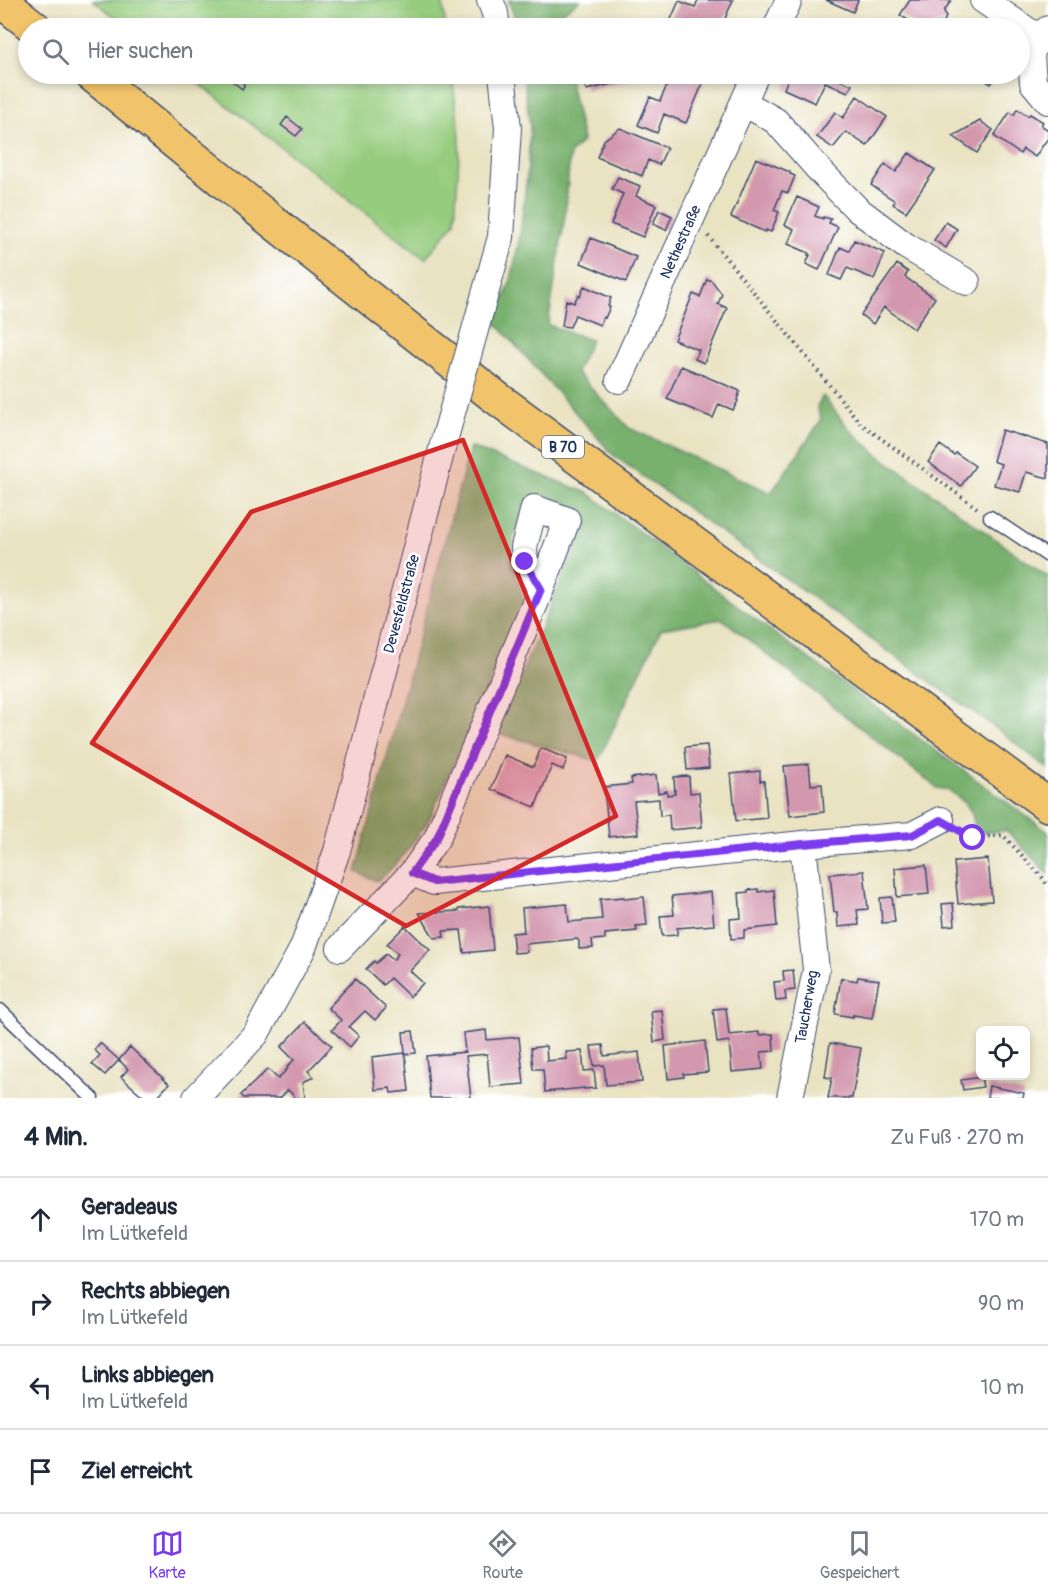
<!DOCTYPE html>
<html lang="de">
<head>
<meta charset="utf-8">
<style>
  :root { --surface:#fff; --page:#f6f6f7; --text:#1f2937; --muted:#747a83; --line:#e0e1e3; --accent:#7c3aed }
  body { margin:0; font-family:Pangolin,sans-serif; background:var(--page); color:var(--text) }
  .controls { position:absolute; right:18px; bottom:18px; display:grid; overflow:hidden; border-radius:9px; box-shadow:0 3px 9px #0003 }
  .controls button { width:54px; height:54px; display:grid; place-items:center; padding:0; border:0; border-bottom:2px solid var(--line); background:var(--surface); color:var(--text); font:30px sans-serif }
  .stop { position:absolute; width:18px; height:18px; margin:-14px; border:4px solid #7c3aed; border-radius:50%; background:#fff }
  .stop.end { background:#7c3aed; border-color:#fff; box-shadow:0 2px 6px #0008 }
  .list { margin:0; padding:0; list-style:none }
  h2 { display:flex; justify-content:space-between; align-items:center; height:78px; margin:0; padding:0 24px; font-size:26px }
  h2 small { font-size:20px; font-weight:400; color:var(--muted) }
  .list li { display:grid; grid-template-columns:39px 1fr auto; gap:18px; align-items:center; box-sizing:border-box; height:84px; padding:0 24px; border-top:2px solid var(--line) }
  .list b { display:block; font-size:22px; white-space:nowrap }
  .list p { margin:0; font-size:20px; white-space:nowrap; color:var(--muted) }
  .list em { font-size:20px; font-style:normal; color:var(--muted) }
  .icon { flex:none; width:33px; height:33px; fill:none; stroke:currentColor; stroke-width:2; stroke-linecap:round; stroke-linejoin:round }
  .map { position:relative; flex:none; width:1048px; height:1098px; overflow:hidden }
  .search { position:absolute; background:var(--surface); box-shadow:0 3px 9px #0003; left:18px; right:18px; top:18px; height:66px; display:flex; align-items:center; gap:15px; box-sizing:border-box; padding:0 21px; border-radius:33px; color:var(--muted); font-size:22px }
  .sheet { height:414px; background:var(--surface) }
  nav { display:flex; justify-content:space-around; align-items:center; box-sizing:border-box; height:84px; border-top:2px solid var(--line); background:var(--surface); font-size:16px; color:var(--muted) }
  nav a { display:grid; justify-items:center; gap:3px }
  nav .on { color:var(--accent) }
  .map>svg:first-child { display:block }
  .green { fill:#96cc7e; stroke:#587e6e; stroke-width:1.5 }
  .forest { fill:#78b06d; stroke:#4a7066; stroke-width:1.5 }
  .building { fill:#d397ae }
  .lines { fill:none; stroke-linecap:round; stroke-linejoin:round }
  .lane-casing { stroke:#3a4a6d; stroke-width:15 }
  .street-casing { stroke:#3a4a6d; stroke-width:28 }
  .highway-casing { stroke:#3a4a6d; stroke-width:36 }
  .path { stroke:#3a4a6d; stroke-width:4; stroke-dasharray:1.5 4.5; stroke-linecap:butt }
  .lane { stroke:#fff; stroke-width:12 }
  .street { stroke:#fff; stroke-width:26 }
  .highway { stroke:#f1c36a; stroke-width:33 }
  .street-bridge-casing { stroke:#3a4a6d; stroke-width:28; stroke-linecap:butt }
  .street-bridge { stroke:#fff; stroke-width:26 }
  .route { stroke:#7c3aed; stroke-width:8 }
  .marked { fill:#d62828; fill-opacity:0.2; stroke:#d62828; stroke-width:4.5; stroke-linejoin:round }
  .labels { text-anchor:middle; dominant-baseline:central; stroke-width:5; stroke-linejoin:round; paint-order:stroke }
  .shield { fill:#fff; stroke:#5f6d8e; stroke-width:1.5 }
  .shield-label { font-size:14px; font-weight:bold; fill:#1b2f5e }
  .street-label { font-size:15px; fill:#1b2f5e; stroke:#fff }
</style>
</head>
<body>
<div class="map">
<svg width="1048" height="1098" viewBox="0 0 1048 1098">
  <rect width="100%" height="100%" fill="#fff"/>
  <filter id="ink" filterUnits="userSpaceOnUse"><feTurbulence type="fractalNoise" baseFrequency=".0167" numOctaves="2"/><feDisplacementMap in="SourceGraphic" scale="12" xChannelSelector="R" yChannelSelector="G"/><feConvolveMatrix kernelMatrix="1 2 1 2 8 2 1 2 1" color-interpolation-filters="sRGB"/></filter>
  <filter id="wash" filterUnits="userSpaceOnUse"><feTurbulence type="fractalNoise" baseFrequency=".008" numOctaves="4" result="noise"/><feDisplacementMap in="SourceGraphic" scale="24" xChannelSelector="R" yChannelSelector="G"/><feGaussianBlur stdDeviation="1.35" result="paint"/><feColorMatrix in="noise" values="0 0 0 0 0 0 0 0 0 0 0 0 0 0 0 0 0 1.4 0 .05"/><feComposite in="paint" operator="in"/></filter>
  <g filter="url(#wash)">
    <rect width="100%" height="100%" fill="#e9e3c2"/>
    <path class="green" d="M 93,0 L 442,0 L 446,28 L 129,28 Z
      M 187,74 L 452,74 L 460,137 L 455,222 L 425,259 Z"/>
    <path class="forest" d="M 508,0 L 580,0 L 556,17 L 558,28 L 518,28 L 516,21 Z
      M 523,74 L 568,74 L 583,140 L 570,154 L 565,216 L 548,325 L 591,340 L 576,372 L 629,428 L 771,493 L 821,420 L 817,406 L 823,396 L 849,429 L 877,454 L 1048,577 L 1048,769 L 1001,732 L 613,455 L 495,322 L 511,280 L 520,236 L 528,166 L 530,126 Z
      M 470,447 L 588,493 L 770,630 L 1048,832 L 1048,874 L 1007,831 L 975,833 C 974,828 975,823 973,818 C 970,804 952,789 937,788 L 722,619 L 661,629 L 598,761 L 496,733 L 585,524 L 580,512 L 565,503 L 528,496 L 513,539 L 513,564 L 525,604 L 429,820 L 403,856 L 385,875 L 377,881 L 356,872 Z"/>
    <g id="blocks">
      <path class="building" d="M 698,0 L 733,0 L 721,28 L 694,28 L 696,24 L 689,21 L 686,28 L 675,28 L 668,26 L 679,1 L 695,7 Z
        M 826,0 L 858,0 L 853,12 Z
        M 910,0 L 950,0 L 951,1 L 944,11 L 946,16 L 944,22 L 935,24 L 932,28 L 920,28 L 900,15 Z
        M 223,74 L 242,74 L 244,86 L 242,89 Z
        M 582,74 L 646,74 L 646,76 L 586,90 Z
        M 672,74 L 680,75 L 682,74 L 703,83 L 686,123 L 664,114 L 657,133 L 638,125 L 650,97 L 660,101 Z
        M 790,74 L 828,74 L 827,75 L 852,85 L 848,92 L 825,82 L 815,103 L 784,89 Z
        M 971,74 L 998,74 L 991,84 L 980,77 L 976,77 Z
        M 857,96 L 887,117 L 867,146 L 846,132 L 833,148 L 817,137 L 835,112 L 843,118 Z
        M 1017,109 L 1028,116 L 1030,114 L 1043,122 L 1041,125 L 1048,130 L 1048,138 L 1035,157 L 1023,149 L 1020,154 L 994,136 L 1010,112 L 1014,115 Z
        M 287,117 L 302,129 L 296,136 L 281,125 Z
        M 980,121 L 993,130 L 977,153 L 953,136 Z
        M 620,128 L 667,148 L 659,165 L 648,160 L 642,176 L 597,157 L 604,140 Z
        M 909,153 L 935,170 L 906,212 L 893,204 L 895,201 L 871,185 L 885,164 L 896,172 Z
        M 756,158 L 790,172 L 790,174 L 795,176 L 788,193 L 782,191 L 774,210 L 779,212 L 771,232 L 766,230 L 765,232 L 731,217 Z
        M 618,177 L 640,186 L 636,196 L 656,205 L 643,237 L 611,224 L 623,194 L 612,189 Z
        M 797,197 L 819,207 L 815,216 L 823,219 L 823,217 L 831,219 L 829,223 L 838,227 L 819,270 L 806,264 L 810,255 L 808,255 L 809,253 L 788,244 L 794,229 L 785,225 Z
        M 659,210 L 672,216 L 666,230 L 653,224 Z
        M 946,222 L 957,229 L 946,248 L 934,240 Z
        M 591,238 L 636,257 L 626,282 L 581,263 Z
        M 854,240 L 885,253 L 874,279 L 847,268 L 841,280 L 829,275 L 840,247 L 849,251 Z
        M 897,264 L 908,272 L 905,277 L 935,298 L 914,329 L 884,307 L 873,324 L 861,315 Z
        M 707,279 L 712,281 L 722,294 L 718,304 L 727,308 L 704,363 L 695,359 L 699,350 L 674,340 L 693,294 L 700,297 Z
        M 584,286 L 611,298 L 608,306 L 610,307 L 605,318 L 603,317 L 600,325 L 575,315 L 570,327 L 562,326 L 566,300 L 574,303 L 578,295 L 580,296 Z
        M 681,366 L 740,391 L 737,400 L 738,401 L 733,410 L 719,404 L 713,418 L 667,399 Z
        M 1002,430 L 1048,444 L 1048,478 L 1026,472 L 1020,492 L 994,485 L 1001,464 L 993,461 Z
        M 940,445 L 954,455 L 956,453 L 975,466 L 961,486 L 928,462 Z
        M 707,745 L 709,768 L 687,770 L 685,747 Z
        M 541,748 L 567,759 L 563,770 L 552,765 L 535,807 L 491,789 L 505,755 L 533,767 Z
        M 809,764 L 811,785 L 822,784 L 824,812 L 790,816 L 784,766 Z
        M 760,771 L 760,781 L 764,781 L 767,818 L 736,821 L 731,774 Z
        M 656,775 L 658,793 L 667,791 L 667,795 L 675,794 L 674,777 L 689,776 L 690,793 L 699,792 L 702,827 L 670,830 L 669,815 L 660,816 L 659,799 L 634,801 L 638,834 L 609,837 L 604,787 L 632,784 L 631,778 Z
        M 988,859 L 992,901 L 958,904 L 954,862 Z
        M 926,865 L 929,894 L 897,897 L 895,868 Z
        M 864,871 L 868,909 L 857,910 L 859,925 L 838,927 L 837,912 L 834,912 L 830,874 Z
        M 758,889 L 758,892 L 774,890 L 777,926 L 744,930 L 744,938 L 731,939 L 730,919 L 741,918 L 739,893 L 748,892 L 748,890 Z
        M 711,892 L 714,925 L 677,928 L 677,935 L 662,936 L 660,916 L 674,915 L 672,896 Z
        M 624,897 L 625,899 L 644,897 L 647,925 L 636,926 L 637,931 L 605,934 L 605,939 L 592,940 L 593,948 L 579,949 L 579,941 L 577,939 L 526,944 L 527,952 L 514,953 L 512,933 L 524,932 L 522,908 L 567,904 L 569,922 L 602,919 L 600,899 Z
        M 892,897 L 895,922 L 882,923 L 880,898 Z
        M 953,903 L 955,925 L 944,926 L 942,904 Z
        M 489,906 L 493,950 L 464,953 L 461,930 L 443,931 L 444,937 L 434,938 L 419,913 L 459,911 L 459,909 Z
        M 405,926 L 430,950 L 410,971 L 423,983 L 410,997 L 390,978 L 383,985 L 366,969 L 374,961 L 376,963 L 386,954 L 393,960 L 398,954 L 387,944 Z
        M 793,970 L 795,990 L 785,991 L 786,1000 L 776,1001 L 774,982 L 784,981 L 783,971 Z
        M 858,977 L 879,980 L 872,1018 L 853,1015 L 853,1017 L 835,1014 L 841,978 L 857,981 Z
        M 355,979 L 386,1008 L 375,1020 L 365,1011 L 349,1027 L 359,1036 L 350,1047 L 332,1030 L 341,1020 L 328,1008 Z
        M 726,1008 L 729,1035 L 759,1032 L 759,1035 L 773,1034 L 774,1051 L 761,1052 L 763,1069 L 732,1072 L 729,1041 L 717,1043 L 713,1009 Z
        M 662,1010 L 665,1040 L 654,1042 L 651,1011 Z
        M 305,1022 L 332,1046 L 308,1071 L 314,1077 L 303,1082 L 305,1098 L 296,1098 L 288,1090 L 280,1098 L 244,1098 L 241,1095 L 268,1069 L 278,1079 L 288,1068 L 287,1067 L 294,1060 L 281,1047 Z
        M 486,1030 L 487,1040 L 519,1037 L 524,1084 L 490,1087 L 487,1054 L 466,1056 L 471,1098 L 430,1098 L 426,1056 L 465,1052 L 463,1033 Z
        M 413,1031 L 416,1053 L 405,1054 L 409,1091 L 391,1093 L 390,1088 L 375,1090 L 372,1057 L 405,1053 L 403,1032 Z
        M 705,1041 L 708,1072 L 683,1074 L 684,1077 L 668,1079 L 665,1046 Z
        M 100,1043 L 119,1060 L 105,1075 L 92,1064 L 100,1055 L 94,1050 Z
        M 830,1043 L 861,1048 L 852,1098 L 828,1098 L 832,1078 L 825,1077 Z
        M 603,1045 L 604,1056 L 639,1052 L 642,1082 L 606,1085 L 604,1065 L 594,1066 L 591,1046 Z
        M 546,1046 L 547,1061 L 567,1059 L 566,1052 L 582,1051 L 584,1071 L 594,1070 L 596,1088 L 584,1089 L 584,1088 L 545,1092 L 543,1069 L 533,1069 L 531,1048 Z
        M 130,1047 L 169,1084 L 156,1098 L 145,1098 L 121,1077 L 128,1069 L 119,1060 Z
        M 981,1077 L 983,1087 L 963,1090 L 961,1080 Z
        M 989,1086 L 1024,1093 L 1023,1098 L 987,1098 Z"/>
    </g>
  </g>
  <g filter="url(#ink)">
    <use href="#blocks" fill-opacity="0" stroke="#3a4a6d" stroke-width="1.5"/>
    <g class="lines">
      <defs>
        <path id="lane" d="M 990,517 L 1048,556
          M 0,1010 L 92,1098"/>
        <path id="street" d="M 490,0 L 495,13 L 497,28
          M 983,0 L 1037,37
          M 776,28 L 789,0
          M 1048,29 L 1037,37 L 1031,55 L 1033,83 L 1048,101
          M 744,103 L 776,121 L 821,172 L 857,209 L 906,246 L 967,282
          M 480,312 L 501,237 L 508,128 L 502,74
          M 619,380 L 756,74
          M 412,873 L 434,882 L 803,844 L 912,835 L 941,820
          M 340,948 L 412,873 L 437,838 L 541,589 L 567,520 L 534,508 L 524,547 L 525,562 L 541,589
          M 196,1098 L 256,1034 L 303,948 L 337,851 L 443,445
          M 790,1098 L 816,970 L 803,844"/>
        <path id="highway" d="M 0,0 L 35,28
          M 91,74 L 273,222 L 494,396 L 1048,805"/>
      </defs>
      <use href="#lane" class="lane-casing"/>
      <use href="#street" class="street-casing"/>
      <use href="#highway" class="highway-casing"/>
      <path class="path" d="M 708,236 L 861,424 L 977,508
        M 960,831 L 973,838 L 1003,835 L 1042,877 L 1048,886"/>
      <use href="#lane" class="lane"/>
      <use href="#street" class="street"/>
      <use href="#highway" class="highway"/>
      <defs>
        <path id="street-bridge" d="M 443,445 L 480,312"/>
      </defs>
      <use href="#street-bridge" class="street-bridge-casing"/>
      <use href="#street-bridge" class="street-bridge"/>
    </g>
  </g>
  <g class="lines" filter="url(#ink)">
    <path class="route" d="M 525,562 L 541,589 L 437,838 L 412,873 L 434,882 L 803,844 L 912,835 L 941,820 L 973,838"/>
  </g>
  <path class="marked" d="M 463,440 L 616,816 L 406,926 L 92,743 L 251,512 Z"/>
  <g class="labels">
    <rect class="shield" x="542" y="436" width="42" height="22" rx="4.5"/>
    <g class="shield-label">
      <text x="563" y="447">B 70</text>
    </g>
    <g class="street-label">
      <text transform="translate(681 242) rotate(-66)">Nethestraße</text>
      <text transform="translate(402 604) rotate(-75)">Devesfeldstraße</text>
      <text transform="translate(807 1007) rotate(-80)">Taucherweg</text>
    </g>
  </g>
</svg>
<div class="controls">
<button><svg class="icon" aria-label="locate" viewBox="0 0 24 24"><circle cx="12" cy="12" r="6"/><path d="M12 2v4M12 18v4M2 12h4M18 12h4"/></svg></button>
</div>
<div class="stop" style="left:973px;top:838px"></div>
<div class="stop end" style="left:525px;top:562px"></div>
<div class="search"><svg class="icon" aria-label="search" viewBox="0 0 24 24"><circle cx="10" cy="10" r="6"/><path d="M15 15l6 6"/></svg>Hier suchen</div>
</div>
<section class="sheet">
<h2>4 Min.<small>Zu Fuß · 270 m</small></h2>
<ul class="list">
<li><svg class="icon" aria-label="ahead" viewBox="0 0 24 24"><path d="M12 20V5M6 11l6-6 6 6"/></svg><div><b>Geradeaus</b><p>Im Lütkefeld</p></div><em>170 m</em></li>
<li><svg class="icon" aria-label="right" viewBox="0 0 24 24"><path d="M7 20v-9h11M14 6l5 5-5 5"/></svg><div><b>Rechts abbiegen</b><p>Im Lütkefeld</p></div><em>90 m</em></li>
<li><svg class="icon" aria-label="left" viewBox="0 0 24 24"><path d="M17 20v-9H6M10 6l-5 5 5 5"/></svg><div><b>Links abbiegen</b><p>Im Lütkefeld</p></div><em>10 m</em></li>
<li><svg class="icon" aria-label="arrive" viewBox="0 0 24 24"><path d="M6 21V4h12l-3 4 3 4H6"/></svg><div><b>Ziel erreicht</b></div></li>
</ul>
</section>
<nav>
<a class="on"><svg class="icon" aria-label="map" viewBox="0 0 24 24"><path d="M3 6l6-2 6 2 6-2v14l-6 2-6-2-6 2zM9 4v14M15 6v14"/></svg>Karte</a>
<a><svg class="icon" aria-label="directions" viewBox="0 0 24 24"><path d="M12 3l9 9-9 9-9-9zM9 14v-3h6M13 9l2 2-2 2"/></svg>Route</a>
<a><svg class="icon" aria-label="saved" viewBox="0 0 24 24"><path d="M7 4h10v16l-5-4-5 4z"/></svg>Gespeichert</a>
</nav>
</body>
</html>
